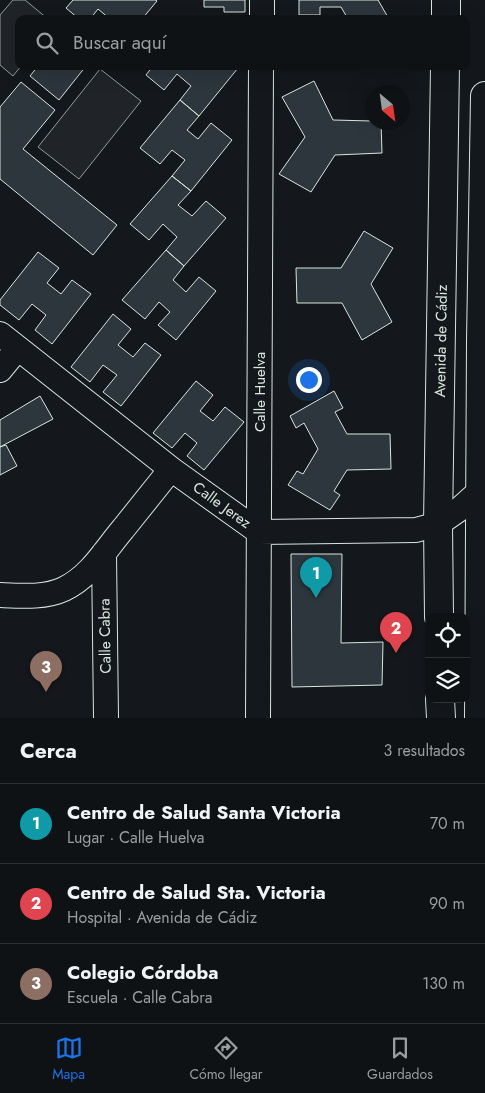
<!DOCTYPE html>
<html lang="es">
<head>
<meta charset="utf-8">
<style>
  :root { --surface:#0f1215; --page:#181b1e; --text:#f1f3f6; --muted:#9b9ea0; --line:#2f3234; --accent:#1a73e8 }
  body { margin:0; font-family:Jost,sans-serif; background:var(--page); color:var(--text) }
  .controls { position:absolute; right:15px; bottom:15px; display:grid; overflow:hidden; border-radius:10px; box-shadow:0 5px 20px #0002 }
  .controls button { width:45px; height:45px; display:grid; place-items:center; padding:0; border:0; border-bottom:1px solid var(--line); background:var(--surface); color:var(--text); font:25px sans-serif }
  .compass { position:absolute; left:365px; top:85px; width:45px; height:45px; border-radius:50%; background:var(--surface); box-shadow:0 5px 20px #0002; rotate:151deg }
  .you { position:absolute; left:308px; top:379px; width:18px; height:18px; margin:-12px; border:4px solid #fff; border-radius:50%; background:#1a73e8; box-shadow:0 0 0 8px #1a73e833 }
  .badge { display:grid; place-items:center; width:32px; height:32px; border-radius:50%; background:var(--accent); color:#fff; font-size:16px; font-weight:700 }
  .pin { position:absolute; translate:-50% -41px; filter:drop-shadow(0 1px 2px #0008) }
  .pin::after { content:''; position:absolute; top:26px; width:18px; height:15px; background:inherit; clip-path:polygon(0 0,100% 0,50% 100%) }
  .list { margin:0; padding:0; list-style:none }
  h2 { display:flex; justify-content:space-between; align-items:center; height:65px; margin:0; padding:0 20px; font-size:21px }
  h2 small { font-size:16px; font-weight:400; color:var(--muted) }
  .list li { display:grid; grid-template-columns:32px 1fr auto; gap:15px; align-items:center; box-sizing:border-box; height:80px; padding:0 20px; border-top:1px solid var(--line) }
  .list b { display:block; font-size:19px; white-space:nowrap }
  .list p { margin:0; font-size:16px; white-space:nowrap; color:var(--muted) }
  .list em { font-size:16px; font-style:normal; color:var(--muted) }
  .icon { flex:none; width:28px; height:28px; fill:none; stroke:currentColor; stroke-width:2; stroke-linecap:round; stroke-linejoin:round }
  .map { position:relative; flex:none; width:485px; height:718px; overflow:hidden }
  .search { position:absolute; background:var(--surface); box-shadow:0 5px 20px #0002; left:15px; right:15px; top:15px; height:55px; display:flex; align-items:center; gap:12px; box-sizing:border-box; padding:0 18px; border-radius:10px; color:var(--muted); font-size:19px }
  .sheet { height:305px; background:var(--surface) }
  nav { display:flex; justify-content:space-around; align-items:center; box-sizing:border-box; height:70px; border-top:1px solid var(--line); background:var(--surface); font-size:14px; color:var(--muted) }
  nav a { display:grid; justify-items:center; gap:2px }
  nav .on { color:var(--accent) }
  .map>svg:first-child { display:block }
  .green { fill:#202428; stroke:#939e99 }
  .building { fill:#2c363c; stroke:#d8e6dc }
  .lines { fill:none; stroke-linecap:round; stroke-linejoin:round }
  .minor-casing { stroke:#d8e6dc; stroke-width:26 }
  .major-casing { stroke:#d8e6dc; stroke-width:30 }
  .minor { stroke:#14181c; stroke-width:24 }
  .major { stroke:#14181c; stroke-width:28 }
  .labels { text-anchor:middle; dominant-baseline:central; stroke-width:4; stroke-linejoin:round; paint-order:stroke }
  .street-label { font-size:15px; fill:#d8e6dc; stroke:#14181c }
</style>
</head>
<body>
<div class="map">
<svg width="485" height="718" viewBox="0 0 485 718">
  <rect width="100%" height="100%" fill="#14181c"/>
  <path class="green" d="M 13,0 L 25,0 L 48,19 L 19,19 L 19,66 L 21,66 L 13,76 L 0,65 L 0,15 Z
    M 100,69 L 141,101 L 79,179 L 38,147 Z"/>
  <path class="building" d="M 73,0 L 156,0 L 157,1 L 142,19 L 110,19 L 98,9 L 90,19 L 79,19 L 66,8 Z
    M 204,0 L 245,0 L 245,12 L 224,12 L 224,7 L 204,7 Z
    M 299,0 L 378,0 L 389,19 L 348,19 L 341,7 L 320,7 L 320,15 L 299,15 Z
    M 38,66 L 86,66 L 59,100 L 30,76 Z
    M 153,66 L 236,66 L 238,68 L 199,116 L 180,100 L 191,86 L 177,74 L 164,90 L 146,75 Z
    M 314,81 L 333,120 L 372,121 L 372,122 L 381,122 L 382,153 L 335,155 L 311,192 L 279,174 L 305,137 L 282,97 Z
    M 21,82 L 55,110 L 23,149 L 117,225 L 93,255 L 0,179 L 0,107 Z
    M 180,100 L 199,116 L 187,130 L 198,139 L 211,123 L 232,140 L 191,191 L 172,176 L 185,160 L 172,150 L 160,164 L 140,148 Z
    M 172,176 L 191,191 L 178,205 L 192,216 L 206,201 L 226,218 L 184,266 L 166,250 L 177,237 L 163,224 L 149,240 L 130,224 Z
    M 364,231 L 393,248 L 371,284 L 392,322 L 362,340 L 342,303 L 297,303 L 296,268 L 341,268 Z
    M 166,250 L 184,266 L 173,280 L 186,292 L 199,277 L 216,291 L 176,340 L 158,325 L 170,312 L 159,302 L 145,319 L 122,300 Z
    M 38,252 L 59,268 L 47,283 L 61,294 L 72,280 L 91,294 L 52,344 L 35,330 L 46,315 L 32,304 L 19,320 L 0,305 L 0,300 Z
    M 113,314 L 131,329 L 118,345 L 133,357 L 145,343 L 161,355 L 121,406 L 103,392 L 117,375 L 103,365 L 90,382 L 71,367 Z
    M 196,381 L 213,395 L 200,411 L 213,421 L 225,407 L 244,422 L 204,470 L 187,456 L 197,443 L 185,433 L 172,448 L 153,433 Z
    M 334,391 L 343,408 L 335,412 L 347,434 L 390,434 L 391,469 L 347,470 L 334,491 L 340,495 L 330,510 L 288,485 L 297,471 L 303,474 L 318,449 L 304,423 L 296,428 L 290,416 Z
    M 40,396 L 53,419 L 0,447 L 0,420 Z
    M 6,445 L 17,466 L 0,475 L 0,447 Z
    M 291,554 L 342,554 L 341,643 L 383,642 L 382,685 L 292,687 Z"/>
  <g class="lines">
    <defs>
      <path id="minor" d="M 262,19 L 262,0
        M 0,334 L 171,469 L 259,532 L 416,530 L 438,524 L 461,508 L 481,490
        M 0,370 L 18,348
        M 104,553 L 106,718
        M 0,595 C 21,596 45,598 64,589 C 91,576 105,550 123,529 C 139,509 155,489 171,469
        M 258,718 L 261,66"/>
      <path id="major" d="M 446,19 L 446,0
        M 439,617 L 438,524 L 445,66
        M 440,699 L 441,718
        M 479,718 L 481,342 L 485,96"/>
    </defs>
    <use href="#minor" class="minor-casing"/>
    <use href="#major" class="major-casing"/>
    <use href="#minor" class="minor"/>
    <use href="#major" class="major"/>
  </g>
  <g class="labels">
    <g class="street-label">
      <text transform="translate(441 341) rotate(-89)">Avenida de Cádiz</text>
      <text transform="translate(260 392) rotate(-90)">Calle Huelva</text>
      <text transform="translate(222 505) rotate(36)">Calle Jerez</text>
      <text transform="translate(105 636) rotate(-91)">Calle Cabra</text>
    </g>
  </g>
</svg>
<div class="controls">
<button><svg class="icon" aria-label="locate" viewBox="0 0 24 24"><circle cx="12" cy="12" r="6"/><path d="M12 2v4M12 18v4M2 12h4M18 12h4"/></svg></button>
<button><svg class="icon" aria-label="layers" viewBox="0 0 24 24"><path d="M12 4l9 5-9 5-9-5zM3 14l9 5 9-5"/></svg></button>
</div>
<svg class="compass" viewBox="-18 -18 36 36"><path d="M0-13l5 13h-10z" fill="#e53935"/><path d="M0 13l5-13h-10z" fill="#9b9ea0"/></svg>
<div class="you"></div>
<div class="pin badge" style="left:316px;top:598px;background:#0f9aa8">1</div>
<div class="pin badge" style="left:396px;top:653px;background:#e0444e">2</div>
<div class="pin badge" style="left:46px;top:692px;background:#8d6e63">3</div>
<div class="search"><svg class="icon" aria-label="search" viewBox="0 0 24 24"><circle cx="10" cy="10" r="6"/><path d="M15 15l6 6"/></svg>Buscar aquí</div>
</div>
<section class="sheet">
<h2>Cerca<small>3 resultados</small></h2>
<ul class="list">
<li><span class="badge" style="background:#0f9aa8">1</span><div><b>Centro de Salud Santa Victoria</b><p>Lugar · Calle Huelva</p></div><em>70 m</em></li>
<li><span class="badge" style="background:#e0444e">2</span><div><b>Centro de Salud Sta. Victoria</b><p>Hospital · Avenida de Cádiz</p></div><em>90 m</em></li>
<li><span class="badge" style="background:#8d6e63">3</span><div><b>Colegio Córdoba</b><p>Escuela · Calle Cabra</p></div><em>130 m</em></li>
</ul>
</section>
<nav>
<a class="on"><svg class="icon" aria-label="map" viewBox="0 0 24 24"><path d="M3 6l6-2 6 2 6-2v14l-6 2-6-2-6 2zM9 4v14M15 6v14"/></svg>Mapa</a>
<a><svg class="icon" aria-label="directions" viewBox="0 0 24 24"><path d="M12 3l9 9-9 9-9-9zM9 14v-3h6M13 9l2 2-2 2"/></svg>Cómo llegar</a>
<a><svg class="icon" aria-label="saved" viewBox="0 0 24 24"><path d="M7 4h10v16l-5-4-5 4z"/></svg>Guardados</a>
</nav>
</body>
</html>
